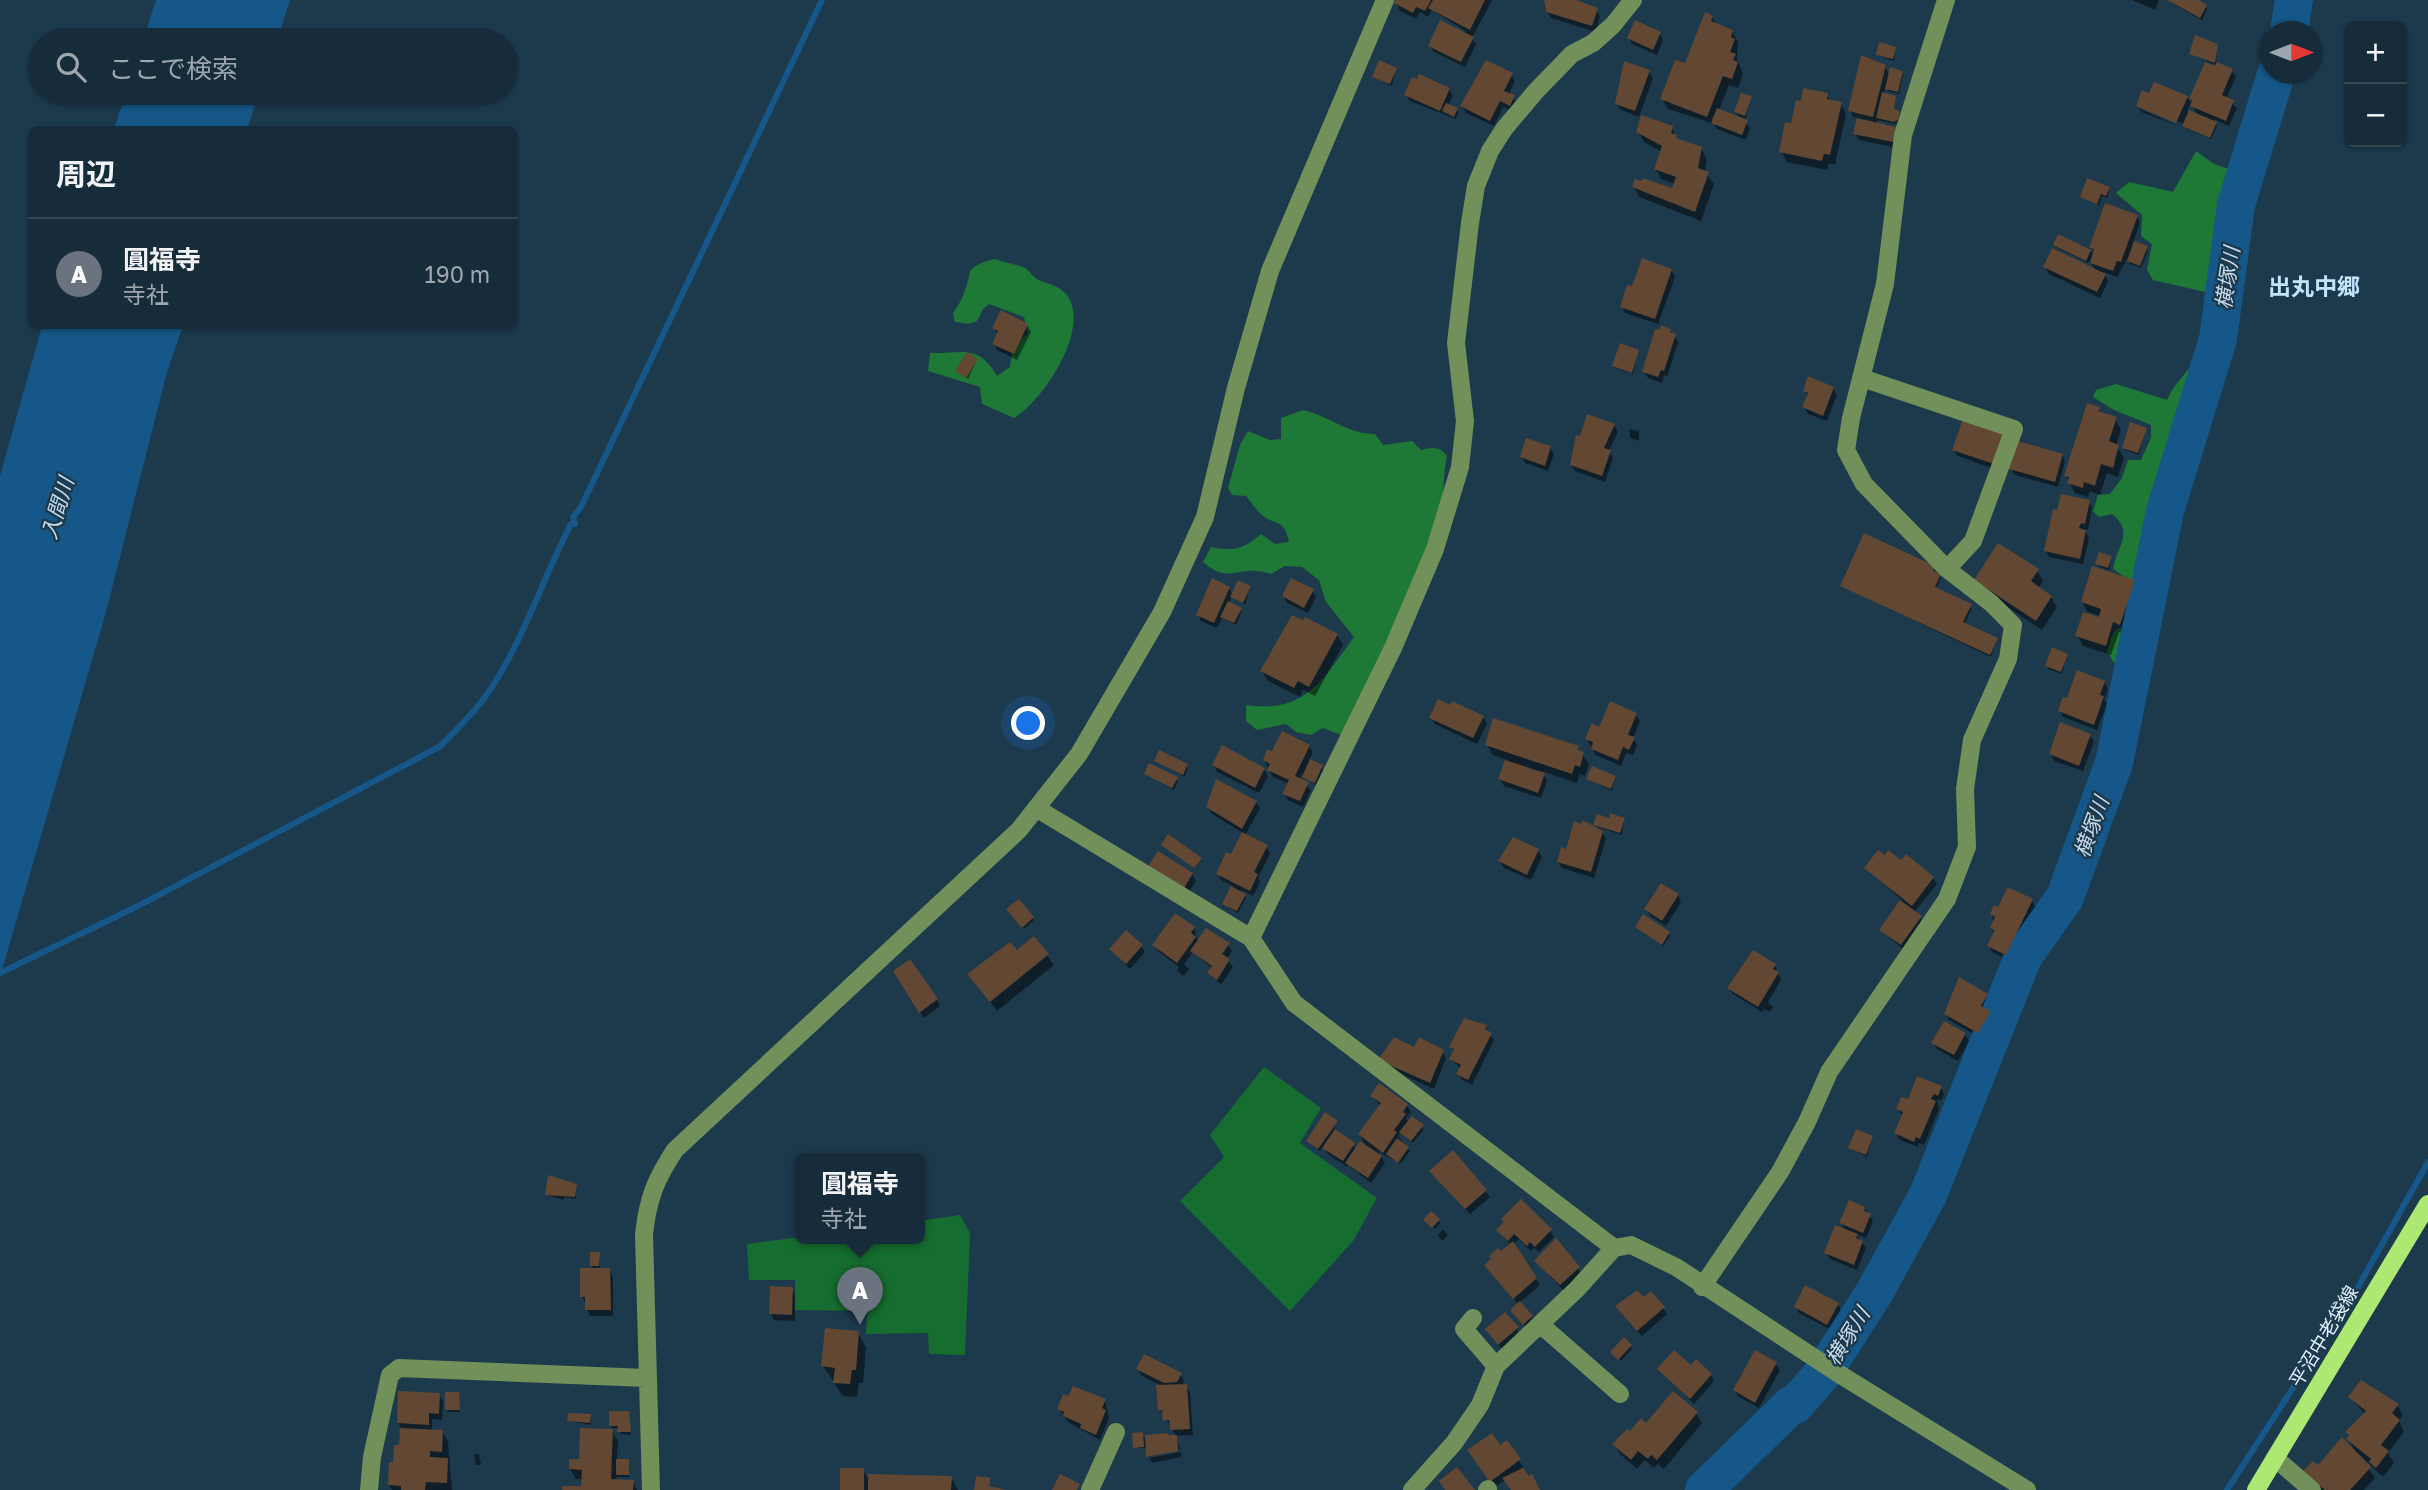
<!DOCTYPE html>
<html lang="ja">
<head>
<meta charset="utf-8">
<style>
  :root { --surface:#162c3a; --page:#1f3442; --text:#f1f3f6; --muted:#9ea7af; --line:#354854; --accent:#f59b9c }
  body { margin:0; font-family:"Golos Text","Noto Sans JP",sans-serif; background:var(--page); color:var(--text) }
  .controls { position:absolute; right:21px; top:21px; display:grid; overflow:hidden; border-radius:10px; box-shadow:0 2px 5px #0004 }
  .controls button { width:63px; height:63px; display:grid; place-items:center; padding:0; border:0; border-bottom:2px solid var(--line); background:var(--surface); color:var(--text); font:35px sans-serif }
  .compass { position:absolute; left:2260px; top:21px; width:63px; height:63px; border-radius:50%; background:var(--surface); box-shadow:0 2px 5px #0004; rotate:90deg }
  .you { position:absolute; left:1029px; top:724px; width:24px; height:24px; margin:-18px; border:5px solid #fff; border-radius:50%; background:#1a73e8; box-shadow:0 0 0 10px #1a73e833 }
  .badge { display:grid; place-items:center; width:46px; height:46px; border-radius:50%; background:var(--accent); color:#fff; font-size:23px; font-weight:700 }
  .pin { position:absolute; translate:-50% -58px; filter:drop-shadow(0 2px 4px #0008) }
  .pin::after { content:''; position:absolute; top:37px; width:24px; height:21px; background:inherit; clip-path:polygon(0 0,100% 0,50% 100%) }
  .popup { position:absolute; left:795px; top:1153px; width:130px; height:91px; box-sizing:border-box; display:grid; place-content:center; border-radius:10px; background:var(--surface); filter:drop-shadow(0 2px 5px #0005); font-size:23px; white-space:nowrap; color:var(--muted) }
  .popup b { font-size:26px; color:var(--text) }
  .popup::after { content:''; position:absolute; left:50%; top:100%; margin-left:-14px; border:14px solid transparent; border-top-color:var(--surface) }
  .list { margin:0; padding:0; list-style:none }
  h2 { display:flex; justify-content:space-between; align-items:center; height:91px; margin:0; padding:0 28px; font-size:30px }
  h2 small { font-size:23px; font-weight:400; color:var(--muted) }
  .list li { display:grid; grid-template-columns:46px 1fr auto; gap:21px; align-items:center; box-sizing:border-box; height:112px; padding:0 28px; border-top:2px solid var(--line) }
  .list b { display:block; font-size:26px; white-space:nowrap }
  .list p { margin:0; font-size:23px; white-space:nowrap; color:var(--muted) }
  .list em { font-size:23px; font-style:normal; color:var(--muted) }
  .icon { flex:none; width:38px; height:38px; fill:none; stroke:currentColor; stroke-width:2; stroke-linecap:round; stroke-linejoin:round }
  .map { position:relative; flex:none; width:2428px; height:1490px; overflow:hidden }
  .search { position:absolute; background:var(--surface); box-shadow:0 2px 5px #0004; left:28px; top:28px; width:490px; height:77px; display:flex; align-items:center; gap:18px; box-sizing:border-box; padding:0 24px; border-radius:38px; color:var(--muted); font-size:26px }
  .panel { position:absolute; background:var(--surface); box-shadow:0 2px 5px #0004; left:28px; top:126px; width:490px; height:203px; border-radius:10px }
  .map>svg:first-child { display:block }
  .green { fill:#156e2f }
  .forest { fill:#1e7836 }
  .water { fill:#155789 }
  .shadow { fill:#0007; fill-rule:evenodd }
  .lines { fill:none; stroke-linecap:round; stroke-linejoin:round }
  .stream { stroke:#155789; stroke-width:6 }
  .river { stroke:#155789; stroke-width:38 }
  .building { fill:#624732 }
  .minor { stroke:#729059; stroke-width:18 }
  .major { stroke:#ace872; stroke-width:18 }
  .labels { text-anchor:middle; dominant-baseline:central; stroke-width:5; stroke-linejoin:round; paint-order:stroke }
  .street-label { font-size:19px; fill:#e1f2fe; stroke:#1d3a4d }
  .water-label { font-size:21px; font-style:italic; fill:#c8dbed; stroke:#1d3a4d }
  .quarter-label { font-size:23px; font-weight:bold; fill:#c3e4fd; stroke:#1d3a4d }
</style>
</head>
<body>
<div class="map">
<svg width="2428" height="1490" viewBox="0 0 2428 1490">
  <rect width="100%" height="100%" fill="#1d3a4d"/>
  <path class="green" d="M 1264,1067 L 1321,1108 L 1300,1143 L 1377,1198 L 1353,1241 L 1290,1311 L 1180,1201 L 1224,1157 L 1210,1135 Z
    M 960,1215 L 970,1233 L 965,1355 L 929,1354 L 928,1333 L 866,1334 L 867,1311 L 795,1310 L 795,1280 L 749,1280 L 747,1244 L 800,1237 L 920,1239 L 920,1221 Z"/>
  <path class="forest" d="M 2196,151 L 2214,164 L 2232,170 L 2246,189 L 2235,248 L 2219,267 L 2210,346 L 2161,488 L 2156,510 L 2163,545 L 2163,568 L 2155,591 L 2144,653 L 2141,662 L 2126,671 L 2114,663 L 2107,651 L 2113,633 L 2124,625 L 2137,585 L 2113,569 C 2117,545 2135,533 2112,514 L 2099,517 L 2093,511 L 2098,495 L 2110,494 L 2122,478 L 2128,460 L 2141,460 L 2151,438 L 2151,425 L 2114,410 L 2093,397 L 2096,390 L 2116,384 L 2167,400 C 2174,383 2187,374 2195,359 C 2205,339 2203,313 2205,292 L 2153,280 L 2147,270 L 2152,244 L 2141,236 L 2142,215 L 2116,193 L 2129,182 L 2173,192 Z
    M 994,259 C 1004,262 1016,264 1025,268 C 1030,271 1033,277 1037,279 C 1048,285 1057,284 1066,294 C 1093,326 1043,401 1014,418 L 982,404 L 980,387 L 928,371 L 930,353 C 962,354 978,343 997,376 L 1010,367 L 1013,345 L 1028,334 L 1024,317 L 989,304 L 983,309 L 977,321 L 969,324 L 955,322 L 953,313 C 957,307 962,300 964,293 C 974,269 962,269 994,259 Z
    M 1303,410 C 1329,416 1348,434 1375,434 L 1383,445 L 1412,441 L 1421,450 C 1432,447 1440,446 1447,456 C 1444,470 1444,482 1443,496 C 1440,527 1421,532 1434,566 L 1350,724 L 1341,735 L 1323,728 L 1311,735 L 1296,732 L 1286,724 L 1257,730 L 1246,721 L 1246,705 C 1306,714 1323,679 1354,637 L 1326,602 L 1319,580 L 1302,567 L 1285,566 L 1271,574 C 1239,563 1230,586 1203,562 L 1211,547 C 1233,552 1244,549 1261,534 L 1275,544 L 1289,542 C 1284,518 1275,526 1262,515 C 1256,510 1251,502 1246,496 L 1232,495 L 1228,488 L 1240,445 L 1248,431 L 1270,440 L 1281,439 L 1281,418 Z"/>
  <path class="water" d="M 156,0 L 290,0 L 277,40 L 143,40 Z
    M 126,93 L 259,93 L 247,129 L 114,129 Z
    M 42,326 L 183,326 L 167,372 L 106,612 L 0,977 L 0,476 Z"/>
  <path class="shadow" d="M 1397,0 L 1492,0 L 1472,38 L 1476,44 L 1465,67 L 1434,52 L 1430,46 L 1467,32 L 1432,10 L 1428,17 L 1420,12 L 1416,19 L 1399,10 Z
    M 1546,0 L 1573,0 L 1596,10 L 1600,16 L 1596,32 L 1551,18 L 1544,5 Z
    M 2132,0 L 2159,0 L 2155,10 Z
    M 2173,0 L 2195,0 L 2207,9 L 2202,20 L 2173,4 Z
    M 1712,17 L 1717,25 L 1732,31 L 1738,42 L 1737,59 L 1743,74 L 1738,88 L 1729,85 L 1719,110 L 1740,119 L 1736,112 L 1751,98 L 1745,121 L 1750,128 L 1746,140 L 1717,129 L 1714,124 L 1668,109 L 1662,98 L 1686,66 Z
    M 1660,34 L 1663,40 L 1657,55 L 1632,44 L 1629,37 Z
    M 2217,45 L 2216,64 L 2232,71 L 2236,77 L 2226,99 L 2237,108 L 2229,126 L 2213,119 L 2217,126 L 2211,139 L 2186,128 L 2182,123 L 2140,106 L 2140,109 L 2181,127 L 2141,112 L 2138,105 L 2187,97 L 2190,102 L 2207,61 L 2191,53 ZM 2207,62 L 2218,65 L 2216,69 L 2206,64 ZM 2191,103 L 2198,116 L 2187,111 Z
    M 1895,48 L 1894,61 L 1877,55 Z
    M 1625,63 L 1649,72 L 1653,78 L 1639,117 L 1621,110 L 1617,104 Z
    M 1885,67 L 1890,76 L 1902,72 L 1903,75 L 1899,94 L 1888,91 L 1886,86 L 1883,94 L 1895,97 L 1894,111 L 1901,115 L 1899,121 L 1895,124 L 1877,120 L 1876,124 L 1895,128 L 1898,135 L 1896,148 L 1859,140 L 1855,133 L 1859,118 L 1853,117 L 1850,110 Z
    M 1396,69 L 1392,86 L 1374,77 Z
    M 1511,74 L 1515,81 L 1509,94 L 1517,103 L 1513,111 L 1503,107 L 1494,126 L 1466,113 L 1462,106 L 1473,82 Z
    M 1449,89 L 1453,96 L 1448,105 L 1459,112 L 1456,119 L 1410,101 L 1406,95 Z
    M 1827,95 L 1830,100 L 1841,104 L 1846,114 L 1835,165 L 1829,163 L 1827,170 L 1787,162 L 1781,151 L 1792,125 Z
    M 1672,128 L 1677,140 L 1701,148 L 1707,159 L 1705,172 L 1714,184 L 1701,221 L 1639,197 L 1634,187 L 1673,191 L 1675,184 L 1661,179 L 1656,169 L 1662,152 L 1644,142 L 1638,131 Z
    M 2109,188 L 2108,198 L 2102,196 L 2099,205 L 2082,197 Z
    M 2137,216 L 2140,223 L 2133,243 L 2148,250 L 2141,268 L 2130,264 L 2127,259 L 2117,277 L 2103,272 L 2108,281 L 2100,298 L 2049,274 L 2045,267 L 2096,271 L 2091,263 L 2094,255 L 2088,263 L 2056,247 L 2059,236 L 2095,254 L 2091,247 Z
    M 1671,270 L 1675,277 L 1658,324 L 1625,313 L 1622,306 L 1633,289 Z
    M 1027,325 L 1031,332 L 1017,360 L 997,350 L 994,344 L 998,335 L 994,328 Z
    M 1670,330 L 1678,342 L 1667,377 L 1664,375 L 1662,383 L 1648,378 L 1644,372 Z
    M 1638,351 L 1633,374 L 1616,368 L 1614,366 Z
    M 977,360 L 968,379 L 959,373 Z
    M 1833,388 L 1837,395 L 1827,421 L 1808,414 L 1804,407 L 1808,397 L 1805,391 Z
    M 2098,409 L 2102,414 L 2115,419 L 2121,429 L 2116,446 L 2124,457 L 2118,477 L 2107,473 L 2100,495 L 2090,491 L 2088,497 L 2075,493 L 2066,476 Z
    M 1964,421 L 1997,470 L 1958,456 L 1954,450 Z
    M 1614,425 L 1618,432 L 1609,451 L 1613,458 L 1605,482 L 1575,471 L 1571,465 Z
    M 1629,429 L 1639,431 L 1639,441 L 1630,438 Z
    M 2146,429 L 2139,455 L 2125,450 L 2124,447 Z
    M 1550,448 L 1554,454 L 1548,471 L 1525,463 L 1522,457 Z
    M 2062,455 L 2065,461 L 2058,487 L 2015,475 L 2011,469 Z
    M 2089,502 L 2092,508 L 2088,530 L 2084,529 L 2089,538 L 2083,564 L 2049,557 L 2046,551 Z
    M 2111,557 L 2109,570 L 2099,567 L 2097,564 Z
    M 1934,567 L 1934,573 L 1941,578 L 1936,589 L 1972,608 L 1964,625 L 1996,639 L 1991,657 L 1842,586 Z
    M 2037,571 L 2043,581 L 2038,589 L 2051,597 L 2057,607 L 2042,630 L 1982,590 L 1976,580 Z
    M 2133,582 L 2139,592 L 2126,634 L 2119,632 L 2111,655 L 2083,646 L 2077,635 L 2101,616 L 2088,612 L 2082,602 Z
    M 1250,587 L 1245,605 L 1232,596 L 1229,603 L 1242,611 L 1236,625 L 1222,618 L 1217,628 L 1201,621 L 1198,615 L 1229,588 L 1233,596 Z
    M 1312,591 L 1316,597 L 1308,613 L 1287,603 L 1284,596 Z
    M 1337,635 L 1343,645 L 1315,696 L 1303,690 L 1300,697 L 1268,681 L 1262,671 Z
    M 2067,655 L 2062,674 L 2048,669 L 2047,666 Z
    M 2104,682 L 2108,689 L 2104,699 L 2107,704 L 2097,730 L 2063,717 L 2060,711 Z
    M 1636,715 L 1640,721 L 1633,738 L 1637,745 L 1633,755 L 1626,753 L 1621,766 L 1596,755 L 1587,739 L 1600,729 Z
    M 1431,717 L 1483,717 L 1487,724 L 1477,744 L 1435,724 Z
    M 2090,735 L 2094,742 L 2083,771 L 2054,761 L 2051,754 Z
    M 1487,745 L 1578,748 L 1589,764 L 1585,776 L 1580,774 L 1577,783 L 1541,771 L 1547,781 L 1541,798 L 1504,786 L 1500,779 L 1507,760 L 1493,755 Z
    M 1309,746 L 1313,752 L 1309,761 L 1323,769 L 1316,785 L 1302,774 L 1300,780 L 1311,790 L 1303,807 L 1288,800 L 1284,793 L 1289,784 L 1273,777 L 1264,760 L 1273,754 Z
    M 1156,761 L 1187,766 L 1188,768 L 1185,777 Z
    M 1214,765 L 1264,769 L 1268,776 L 1259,793 L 1217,772 Z
    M 1146,774 L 1176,779 L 1178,781 L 1174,790 Z
    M 1615,777 L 1612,791 L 1588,779 Z
    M 1256,802 L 1260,808 L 1245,836 L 1266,846 L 1270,853 L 1258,878 L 1260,882 L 1253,896 L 1242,890 L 1246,898 L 1238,913 L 1224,904 L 1233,886 L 1221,880 L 1218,874 L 1232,857 L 1243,833 L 1212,814 L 1208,807 Z
    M 1598,816 L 1624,820 L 1622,835 L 1597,827 Z
    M 1602,832 L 1606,839 L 1594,878 L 1562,868 L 1558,862 L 1567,851 Z
    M 1538,851 L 1542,857 L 1531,880 L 1504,868 L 1500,861 Z
    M 1901,863 L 1933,878 L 1937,884 L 1914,912 L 1924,923 L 1905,951 L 1881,930 L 1902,900 L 1866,868 Z
    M 1192,874 L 1196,881 L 1187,895 L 1153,875 Z
    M 1678,895 L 1681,902 L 1666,926 L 1650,916 L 1646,909 Z
    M 2032,900 L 2035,907 L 2010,961 L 1992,952 L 1989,946 L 1995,933 L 1992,914 Z
    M 1010,912 L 1033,918 L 1034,920 L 1024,929 Z
    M 1176,915 L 1194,928 L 1198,944 L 1228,945 L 1232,951 L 1227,959 L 1233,967 L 1221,985 L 1209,973 L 1212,968 L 1193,952 L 1184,964 L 1189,969 L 1183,976 L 1177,970 L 1179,967 L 1158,951 L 1154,945 Z
    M 1637,927 L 1669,934 L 1670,936 L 1663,946 Z
    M 1034,938 L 1054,965 L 997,1011 L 970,974 L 1017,952 Z
    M 1141,946 L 1145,952 L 1130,969 L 1111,949 Z
    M 1775,966 L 1781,980 L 1768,1002 L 1773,1007 L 1770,1012 L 1764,1009 L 1762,1012 L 1733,994 L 1729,988 Z
    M 906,987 L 937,1000 L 940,1006 L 924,1018 L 904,989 Z
    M 1987,995 L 1991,1001 L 1986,1010 L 1993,1019 L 1982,1039 L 1949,1020 L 1946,1014 Z
    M 1485,1026 L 1494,1040 L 1472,1085 L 1462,1080 L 1458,1074 L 1461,1069 L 1451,1059 L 1454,1052 L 1451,1047 Z
    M 1965,1034 L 1969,1041 L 1958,1061 L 1937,1049 L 1933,1043 Z
    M 1387,1047 L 1442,1051 L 1446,1058 L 1434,1089 L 1384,1066 L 1380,1060 Z
    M 1379,1086 L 1407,1106 L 1411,1112 L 1406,1118 L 1409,1123 L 1424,1129 L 1413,1143 L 1401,1131 L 1398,1136 L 1410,1151 L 1400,1164 L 1378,1151 L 1385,1163 L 1371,1183 L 1348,1165 L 1347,1167 L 1328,1154 L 1323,1146 L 1320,1151 L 1309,1143 L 1336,1122 L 1334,1131 L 1357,1149 L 1367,1148 L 1360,1135 L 1381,1106 L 1372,1096 Z
    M 1941,1088 L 1944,1094 L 1941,1101 L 1937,1099 L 1939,1109 L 1924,1145 L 1919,1143 L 1918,1147 L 1900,1140 L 1896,1133 L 1902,1115 L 1898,1109 Z
    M 1872,1138 L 1867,1157 L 1850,1148 Z
    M 1453,1152 L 1490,1197 L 1470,1214 L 1431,1171 Z
    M 576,1186 L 576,1199 L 564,1197 L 564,1200 L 547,1195 Z
    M 1864,1208 L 1873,1221 L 1866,1238 L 1856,1234 L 1866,1248 L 1857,1270 L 1830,1259 L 1826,1253 L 1846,1231 L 1841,1223 Z
    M 1432,1213 L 1440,1223 L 1435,1229 L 1427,1223 Z
    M 1443,1229 L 1448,1235 L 1442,1241 L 1438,1235 Z
    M 1499,1230 L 1550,1231 L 1554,1237 L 1539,1252 L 1534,1248 L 1531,1251 L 1519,1239 L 1513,1245 L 1540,1285 L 1519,1303 L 1533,1320 L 1525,1326 L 1513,1313 L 1519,1305 L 1490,1272 L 1501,1254 L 1511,1245 Z
    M 1555,1241 L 1583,1275 L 1564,1291 L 1536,1261 Z
    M 599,1254 L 600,1270 L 609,1270 L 613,1277 L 613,1316 L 590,1316 L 582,1296 L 594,1270 L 591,1265 Z
    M 792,1289 L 795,1295 L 795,1321 L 774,1320 L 771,1314 Z
    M 1644,1300 L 1663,1308 L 1667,1314 L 1642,1336 L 1621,1313 Z
    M 1838,1304 L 1841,1311 L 1831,1330 L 1799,1313 L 1796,1307 Z
    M 1505,1314 L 1521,1335 L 1503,1350 L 1491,1336 Z
    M 858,1333 L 866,1347 L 863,1383 L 859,1383 L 857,1397 L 843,1396 L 823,1366 Z
    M 1624,1339 L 1632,1349 L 1621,1361 L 1614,1354 Z
    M 1756,1352 L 1776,1364 L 1780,1370 L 1759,1408 L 1738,1396 L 1735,1390 Z
    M 1691,1367 L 1711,1375 L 1714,1381 L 1694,1404 L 1659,1369 Z
    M 1138,1369 L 1180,1374 L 1184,1381 L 1182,1386 L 1186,1386 L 1190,1392 L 1193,1435 L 1176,1436 L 1180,1449 L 1148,1457 L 1147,1449 L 1135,1447 L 1142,1434 L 1147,1443 L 1176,1436 L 1160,1409 L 1164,1387 L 1142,1376 Z
    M 458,1393 L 460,1412 L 449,1412 L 447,1410 Z
    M 439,1395 L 443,1401 L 442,1420 L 432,1419 L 432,1431 L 442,1431 L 448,1441 L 452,1490 L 392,1490 L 389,1485 L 401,1446 L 402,1429 L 398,1423 Z
    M 2350,1397 L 2397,1405 L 2403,1415 L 2399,1421 L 2404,1432 L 2388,1453 L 2394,1463 L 2383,1477 L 2357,1452 L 2375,1478 L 2364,1490 L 2321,1490 L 2311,1481 L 2318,1467 L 2355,1451 L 2348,1439 L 2365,1414 Z
    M 1105,1400 L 1109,1418 L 1100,1440 L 1068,1422 L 1059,1409 Z
    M 1696,1413 L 1702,1423 L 1664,1469 L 1658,1464 L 1654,1468 L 1645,1460 L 1637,1469 L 1620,1454 L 1614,1444 L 1647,1425 Z
    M 629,1415 L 631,1435 L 621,1434 L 619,1428 L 612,1428 L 610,1425 Z
    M 590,1416 L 591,1425 L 569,1421 Z
    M 612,1431 L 618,1441 L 617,1461 L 629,1463 L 629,1477 L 617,1477 L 616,1481 L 633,1482 L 637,1490 L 564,1490 L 583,1488 L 583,1479 L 576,1479 L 570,1469 Z
    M 1507,1442 L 1523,1467 L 1521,1468 L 1539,1490 L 1512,1490 L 1505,1480 L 1495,1487 L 1473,1457 Z
    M 1181,1452 L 1181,1457 L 1152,1463 L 1149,1458 Z
    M 474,1454 L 479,1454 L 481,1465 L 476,1465 Z
    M 863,1470 L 870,1482 L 951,1477 L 958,1490 L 842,1490 Z"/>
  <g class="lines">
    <path class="stream" d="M 0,973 L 138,906 L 439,747 C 457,729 476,711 490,690 C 524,639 543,578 571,524 L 575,524 L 573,517 L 581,507 L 822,0
      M 2227,1490 L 2357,1289 L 2428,1162"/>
    <path class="river" d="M 2289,32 L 2294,0
      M 1704,1490 L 1791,1405 L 1795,1405 L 1823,1373 L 1874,1293 L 1928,1195 L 2023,957 L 2065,897 L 2114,763 L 2165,511 L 2218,339 L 2236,205 L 2276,74"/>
  </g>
  <path class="building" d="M 1395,0 L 1431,0 L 1425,11 L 1416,7 L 1413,13 L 1394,3 Z
    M 1433,0 L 1485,0 L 1470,30 L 1428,8 Z
    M 1544,0 L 1576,0 L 1598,8 L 1592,26 L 1546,12 Z
    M 2167,0 L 2199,0 L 2207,5 L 2200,18 Z
    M 1705,12 L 1713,16 L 1711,21 L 1733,30 L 1731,37 L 1735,39 L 1730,52 L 1736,54 L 1733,60 L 1738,62 L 1732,79 L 1723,76 L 1707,117 L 1660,99 L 1675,60 L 1685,63 Z
    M 1440,20 L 1474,37 L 1461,62 L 1428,46 Z
    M 1635,20 L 1661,32 L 1653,50 L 1627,38 Z
    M 2195,35 L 2218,44 L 2215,63 L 2189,54 Z
    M 1879,42 L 1896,47 L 1893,59 L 1876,55 Z
    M 1861,55 L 1886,65 L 1873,117 L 1848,111 Z
    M 1379,60 L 1397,68 L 1390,84 L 1372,77 Z
    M 1486,60 L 1513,73 L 1504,91 L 1515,95 L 1510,106 L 1500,101 L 1490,121 L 1460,106 Z
    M 1624,61 L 1650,70 L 1635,111 L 1615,104 Z
    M 2205,62 L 2215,66 L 2217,62 L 2233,69 L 2222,95 L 2234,100 L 2226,121 L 2190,106 L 2192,100 L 2189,99 Z
    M 1890,67 L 1903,71 L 1898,92 L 1885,89 Z
    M 1419,74 L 1450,88 L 1440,111 L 1404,95 L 1412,77 L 1417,79 Z
    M 2154,82 L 2188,96 L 2176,123 L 2136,106 L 2142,90 L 2149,93 Z
    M 1803,88 L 1828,93 L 1827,99 L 1842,102 L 1830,155 L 1824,154 L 1822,161 L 1779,152 L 1785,122 L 1791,123 L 1796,100 L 1801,101 Z
    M 1882,92 L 1896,96 L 1894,109 L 1900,111 L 1898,120 L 1894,122 L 1876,118 Z
    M 1741,93 L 1752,96 L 1745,116 L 1734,112 Z
    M 1446,103 L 1458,108 L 1454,117 L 1442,111 Z
    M 1717,108 L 1748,120 L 1742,135 L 1711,123 Z
    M 2189,110 L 2217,122 L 2210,138 L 2182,126 Z
    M 1641,115 L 1673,126 L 1671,133 L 1677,135 L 1676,138 L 1702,147 L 1698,168 L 1709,172 L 1695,212 L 1632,187 L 1635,179 L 1642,181 L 1643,178 L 1672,188 L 1676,177 L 1654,169 L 1662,146 L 1636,132 Z
    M 1857,118 L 1896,127 L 1893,142 L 1853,134 Z
    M 2087,178 L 2110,187 L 2106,196 L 2101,194 L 2097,204 L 2080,197 Z
    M 2105,203 L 2138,215 L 2121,262 L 2117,261 L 2113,271 L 2090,263 L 2094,249 L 2089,248 Z
    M 2058,234 L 2091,250 L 2086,261 L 2053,245 Z
    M 2134,241 L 2148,246 L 2140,266 L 2127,261 Z
    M 2052,248 L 2106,274 L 2097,292 L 2043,267 Z
    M 1642,258 L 1672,269 L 1655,319 L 1620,307 L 1627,285 L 1632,286 Z
    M 1001,310 L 1028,324 L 1014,354 L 992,344 L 998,331 L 992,328 Z
    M 1661,325 L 1671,329 L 1670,332 L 1676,334 L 1664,371 L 1661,370 L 1658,377 L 1642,372 L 1655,329 L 1660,330 Z
    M 1620,343 L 1639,350 L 1632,373 L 1612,366 Z
    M 967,352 L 978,359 L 966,378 L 955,371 Z
    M 1808,376 L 1834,387 L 1823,416 L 1802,407 L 1808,393 L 1803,391 Z
    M 2087,403 L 2100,407 L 2098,411 L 2117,417 L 2109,441 L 2119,445 L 2113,468 L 2101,464 L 2095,486 L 2084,482 L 2083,488 L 2067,483 L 2069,477 L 2064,476 Z
    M 1587,414 L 1615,424 L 1604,448 L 1611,450 L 1602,476 L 1570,465 L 1576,435 L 1580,436 Z
    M 1963,419 L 2004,434 L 1994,464 L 1952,450 Z
    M 2130,422 L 2147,428 L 2138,453 L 2122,448 Z
    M 1526,438 L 1551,446 L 1545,466 L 1520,457 Z
    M 2018,441 L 2063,454 L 2055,482 L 2009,469 Z
    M 2061,494 L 2090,500 L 2085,524 L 2081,523 L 2079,528 L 2086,530 L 2080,559 L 2044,551 L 2053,509 L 2057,510 Z
    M 1864,533 L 1935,566 L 1933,571 L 1941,574 L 1935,587 L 1972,604 L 1963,622 L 1998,638 L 1990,655 L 1840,586 Z
    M 1998,543 L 2039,569 L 2031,581 L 2052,596 L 2036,621 L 1974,580 Z
    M 2099,552 L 2112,556 L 2108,568 L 2095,564 Z
    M 2092,566 L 2135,580 L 2120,625 L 2113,622 L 2106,646 L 2075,636 L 2083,612 L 2099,617 L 2101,609 L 2081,602 Z
    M 1212,578 L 1230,587 L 1214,623 L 1196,615 Z
    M 1291,578 L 1314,589 L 1304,608 L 1282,596 Z
    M 1238,580 L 1251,586 L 1243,603 L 1230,597 Z
    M 1228,601 L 1242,608 L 1234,623 L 1220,617 Z
    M 1292,615 L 1303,620 L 1305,617 L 1338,634 L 1309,687 L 1298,681 L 1294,688 L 1260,671 Z
    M 2052,647 L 2068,654 L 2061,672 L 2045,666 Z
    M 2077,670 L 2105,681 L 2100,695 L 2104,696 L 2094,725 L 2058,711 L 2063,697 L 2067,698 Z
    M 1438,699 L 1450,705 L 1452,701 L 1484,716 L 1473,738 L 1429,718 Z
    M 1610,701 L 1637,713 L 1628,735 L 1635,737 L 1629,750 L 1623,747 L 1618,760 L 1591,749 L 1593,742 L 1585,739 L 1592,723 L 1599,727 Z
    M 1493,718 L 1579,746 L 1578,750 L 1584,752 L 1580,767 L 1575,765 L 1572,774 L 1485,745 Z
    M 2060,722 L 2091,734 L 2079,766 L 2049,754 Z
    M 1282,731 L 1310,745 L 1295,776 L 1309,782 L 1300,801 L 1282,794 L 1289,780 L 1267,770 L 1270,764 L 1263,760 L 1267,749 L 1272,751 Z
    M 1222,745 L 1265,768 L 1255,788 L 1212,765 Z
    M 1159,750 L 1188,764 L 1183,775 L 1154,761 Z
    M 1310,759 L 1323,765 L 1315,783 L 1302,777 Z
    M 1505,760 L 1545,773 L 1538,793 L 1498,779 Z
    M 1149,763 L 1178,777 L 1172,788 L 1144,774 Z
    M 1592,766 L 1616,776 L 1611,789 L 1586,779 Z
    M 1216,779 L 1257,801 L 1242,829 L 1206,807 Z
    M 1610,813 L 1625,818 L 1620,833 L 1593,825 L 1597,814 L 1609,818 Z
    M 1582,820 L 1603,831 L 1591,872 L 1557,862 L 1561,847 L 1566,849 L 1574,821 L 1581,824 Z
    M 1242,832 L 1268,845 L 1254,872 L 1258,874 L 1250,891 L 1216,874 L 1226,852 L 1231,854 Z
    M 1168,834 L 1202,858 L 1194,868 L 1161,845 Z
    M 1513,837 L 1539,849 L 1527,875 L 1498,861 Z
    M 1878,850 L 1885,855 L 1888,850 L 1901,860 L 1906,854 L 1934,877 L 1912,906 L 1864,868 Z
    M 1158,851 L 1193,873 L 1183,890 L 1147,868 Z
    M 1661,883 L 1679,894 L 1662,921 L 1644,909 Z
    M 1231,886 L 1246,894 L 1237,911 L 1222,904 Z
    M 2008,887 L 2033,899 L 2006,955 L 1987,946 L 1995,930 L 1990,928 L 1995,917 L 1990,914 L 1994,905 L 1998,907 Z
    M 1019,899 L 1034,917 L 1022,928 L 1006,909 Z
    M 1900,900 L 1922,916 L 1901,945 L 1879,930 Z
    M 1175,913 L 1195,927 L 1191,933 L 1196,937 L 1177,963 L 1152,945 Z
    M 1643,914 L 1670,932 L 1662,945 L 1635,927 Z
    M 1206,928 L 1230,943 L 1222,954 L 1230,959 L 1217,980 L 1207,973 L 1212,966 L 1190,951 Z
    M 1126,930 L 1143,945 L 1126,964 L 1109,949 Z
    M 1034,936 L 1049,954 L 990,1002 L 967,974 L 1010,942 L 1017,950 Z
    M 1753,950 L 1776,964 L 1773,969 L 1779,972 L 1758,1007 L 1727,988 Z
    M 910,959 L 938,999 L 919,1013 L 893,971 Z
    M 1959,977 L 1988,994 L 1981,1006 L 1991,1011 L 1978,1033 L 1944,1014 Z
    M 1464,1018 L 1487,1025 L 1485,1029 L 1492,1033 L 1468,1080 L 1456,1074 L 1461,1065 L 1449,1059 L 1454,1049 L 1449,1047 Z
    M 1944,1021 L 1966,1033 L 1954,1055 L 1931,1043 Z
    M 1394,1037 L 1414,1047 L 1419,1037 L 1444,1050 L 1430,1083 L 1378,1060 Z
    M 1917,1076 L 1942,1086 L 1938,1096 L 1934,1094 L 1931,1099 L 1936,1101 L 1920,1139 L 1916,1137 L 1914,1142 L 1894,1133 L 1903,1112 L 1896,1109 L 1901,1097 L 1908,1099 Z
    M 1379,1083 L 1408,1104 L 1403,1112 L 1406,1114 L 1394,1130 L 1397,1132 L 1383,1153 L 1358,1134 L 1381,1103 L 1370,1096 Z
    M 1325,1112 L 1338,1121 L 1318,1149 L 1306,1141 Z
    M 1412,1116 L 1424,1125 L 1411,1141 L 1399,1132 Z
    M 1335,1129 L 1355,1143 L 1343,1161 L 1322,1148 Z
    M 1856,1129 L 1873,1136 L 1866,1155 L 1848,1148 Z
    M 1397,1138 L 1409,1147 L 1398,1163 L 1386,1154 Z
    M 1360,1141 L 1382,1156 L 1368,1178 L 1345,1163 Z
    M 1453,1150 L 1487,1190 L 1465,1209 L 1429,1171 Z
    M 548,1175 L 577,1184 L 575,1197 L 545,1195 Z
    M 1521,1199 L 1552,1229 L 1535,1247 L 1530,1242 L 1527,1246 L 1514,1234 L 1508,1241 L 1496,1230 L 1504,1222 L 1501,1219 Z
    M 1849,1200 L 1865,1207 L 1864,1211 L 1871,1214 L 1863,1233 L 1839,1223 Z
    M 1431,1211 L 1440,1219 L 1432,1228 L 1423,1220 Z
    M 1835,1225 L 1858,1234 L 1856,1238 L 1863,1241 L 1854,1265 L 1824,1253 Z
    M 1556,1238 L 1580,1267 L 1560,1285 L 1534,1261 Z
    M 1513,1241 L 1537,1278 L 1513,1299 L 1484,1265 L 1491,1259 L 1489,1256 L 1498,1248 L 1501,1251 Z
    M 590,1252 L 600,1252 L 599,1266 L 590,1266 Z
    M 580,1268 L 610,1268 L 611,1310 L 585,1310 L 585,1297 L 580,1297 Z
    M 1805,1285 L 1839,1303 L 1827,1325 L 1794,1307 Z
    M 770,1286 L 793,1287 L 792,1315 L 769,1314 Z
    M 1637,1290 L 1644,1297 L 1651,1291 L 1665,1307 L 1637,1331 L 1615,1306 Z
    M 1520,1301 L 1533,1316 L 1523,1325 L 1510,1310 Z
    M 1505,1312 L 1519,1327 L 1498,1345 L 1485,1329 Z
    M 825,1328 L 859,1331 L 856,1370 L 852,1370 L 850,1384 L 833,1383 L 835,1368 L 821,1366 Z
    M 1624,1337 L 1632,1345 L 1618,1360 L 1610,1352 Z
    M 1674,1350 L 1691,1365 L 1696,1359 L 1712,1374 L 1690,1399 L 1657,1369 Z
    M 1755,1350 L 1777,1362 L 1755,1403 L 1733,1390 Z
    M 1144,1354 L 1182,1373 L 1177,1382 L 1164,1383 L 1136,1369 Z
    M 2361,1380 L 2399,1404 L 2392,1413 L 2400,1420 L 2381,1445 L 2389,1451 L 2376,1468 L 2369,1462 L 2371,1459 L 2346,1439 L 2349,1435 L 2345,1432 L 2366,1411 L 2348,1397 Z
    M 1187,1384 L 1190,1429 L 1170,1430 L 1169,1420 L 1163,1421 L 1162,1410 L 1158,1410 L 1156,1385 Z
    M 1073,1386 L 1106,1399 L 1102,1408 L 1106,1410 L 1096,1435 L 1080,1428 L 1081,1424 L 1063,1416 L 1064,1412 L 1057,1409 L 1063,1394 L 1068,1396 Z
    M 398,1391 L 440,1393 L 439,1414 L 429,1413 L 429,1425 L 397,1423 Z
    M 1673,1391 L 1698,1412 L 1657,1460 L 1651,1455 L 1648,1459 L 1638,1451 L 1631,1460 L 1612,1444 L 1627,1429 L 1630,1431 L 1641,1418 L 1646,1423 Z
    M 445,1392 L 459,1392 L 460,1410 L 445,1410 Z
    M 609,1411 L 629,1411 L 631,1432 L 617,1432 L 618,1426 L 609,1426 Z
    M 568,1413 L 591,1414 L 590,1423 L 567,1421 Z
    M 400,1428 L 443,1430 L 442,1452 L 430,1451 L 430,1457 L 448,1458 L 447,1483 L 426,1482 L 425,1490 L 401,1490 L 401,1486 L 388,1485 L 389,1462 L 393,1462 L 394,1445 L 399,1445 Z
    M 580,1428 L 613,1429 L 611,1479 L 634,1480 L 633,1490 L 562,1490 L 562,1486 L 581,1486 L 582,1470 L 569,1469 L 569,1459 L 579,1459 Z
    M 1143,1432 L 1144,1447 L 1133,1448 L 1132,1433 Z
    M 1168,1433 L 1168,1435 L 1177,1435 L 1178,1451 L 1146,1457 L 1145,1435 Z
    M 1492,1433 L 1500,1445 L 1507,1440 L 1521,1459 L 1490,1482 L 1467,1450 Z
    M 2342,1437 L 2371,1467 L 2350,1490 L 2325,1490 L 2303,1471 L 2313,1461 L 2318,1465 Z
    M 616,1459 L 629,1459 L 629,1475 L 616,1475 Z
    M 1457,1467 L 1475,1490 L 1445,1490 L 1439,1481 Z
    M 840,1468 L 864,1468 L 864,1490 L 840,1490 Z
    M 1523,1468 L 1529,1476 L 1532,1474 L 1540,1490 L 1511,1490 L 1502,1478 Z
    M 868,1474 L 952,1476 L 951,1490 L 868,1490 Z
    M 1060,1474 L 1080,1484 L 1077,1490 L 1052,1490 Z
    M 976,1476 L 991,1478 L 989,1486 L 1006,1490 L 974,1490 Z"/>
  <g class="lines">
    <path class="minor" d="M 1633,0 L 1613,25 L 1593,43 L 1572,54 L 1536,91 L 1504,129 L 1490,151 L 1476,186 L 1470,223 L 1456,343 L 1465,421 L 1460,467 L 1435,549 L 1393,648 L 1251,938 L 1294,1003 L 1614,1248 L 1631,1245 L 1676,1267 L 1836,1372 L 2027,1490
      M 1862,378 L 2014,429 L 1973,541 L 1947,569
      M 1036,808 L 1251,938
      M 1702,1287 L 1780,1172 L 1807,1122 L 1829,1072 L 1947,899 L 1967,847 L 1965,789 L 1972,740 L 2008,659 L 2013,625 L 1991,603 L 1947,569 L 1864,484 L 1846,450 L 1851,418 L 1885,284 L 1903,135 L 1946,0
      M 1473,1318 L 1464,1329 L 1496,1366
      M 1541,1325 L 1620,1394
      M 2275,1458 L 2312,1490
      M 369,1490 L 372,1457 L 390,1375 L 399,1368 L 647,1378
      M 651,1490 L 644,1234 C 648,1199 655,1180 675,1150 L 1019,830 L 1079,754 L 1162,612 L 1205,517 L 1236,388 L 1270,271 L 1385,0
      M 1090,1490 L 1116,1432
      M 1412,1490 L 1454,1443 L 1480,1405 L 1496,1366 L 1577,1289 L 1614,1248
      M 1487,1490 L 1488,1489"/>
    <path class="major" d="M 2256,1490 L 2428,1204"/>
  </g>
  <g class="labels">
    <g class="street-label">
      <text transform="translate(2323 1336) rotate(-59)">平沼中老袋線</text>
    </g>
    <g class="water-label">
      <text transform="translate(2227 278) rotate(-82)">横塚川</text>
      <text transform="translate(57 508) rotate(-73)">入間川</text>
      <text transform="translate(2091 827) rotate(-70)">横塚川</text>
      <text transform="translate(1847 1336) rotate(-58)">横塚川</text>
    </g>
    <g class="quarter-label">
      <text x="2314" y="286">出丸中郷</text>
    </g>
  </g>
</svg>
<div class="controls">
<button>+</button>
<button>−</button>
</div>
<svg class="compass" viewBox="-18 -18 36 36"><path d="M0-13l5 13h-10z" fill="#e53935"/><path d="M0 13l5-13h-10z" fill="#9ea7af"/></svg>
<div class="you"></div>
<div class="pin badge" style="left:860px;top:1325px;background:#6b7280">A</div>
<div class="popup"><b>圓福寺</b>寺社</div>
<div class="search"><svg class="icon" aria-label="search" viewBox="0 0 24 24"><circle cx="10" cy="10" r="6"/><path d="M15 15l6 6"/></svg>ここで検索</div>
<section class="panel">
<h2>周辺<small></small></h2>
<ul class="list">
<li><span class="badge" style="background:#6b7280">A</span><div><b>圓福寺</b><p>寺社</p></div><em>190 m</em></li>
</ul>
</section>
</div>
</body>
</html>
